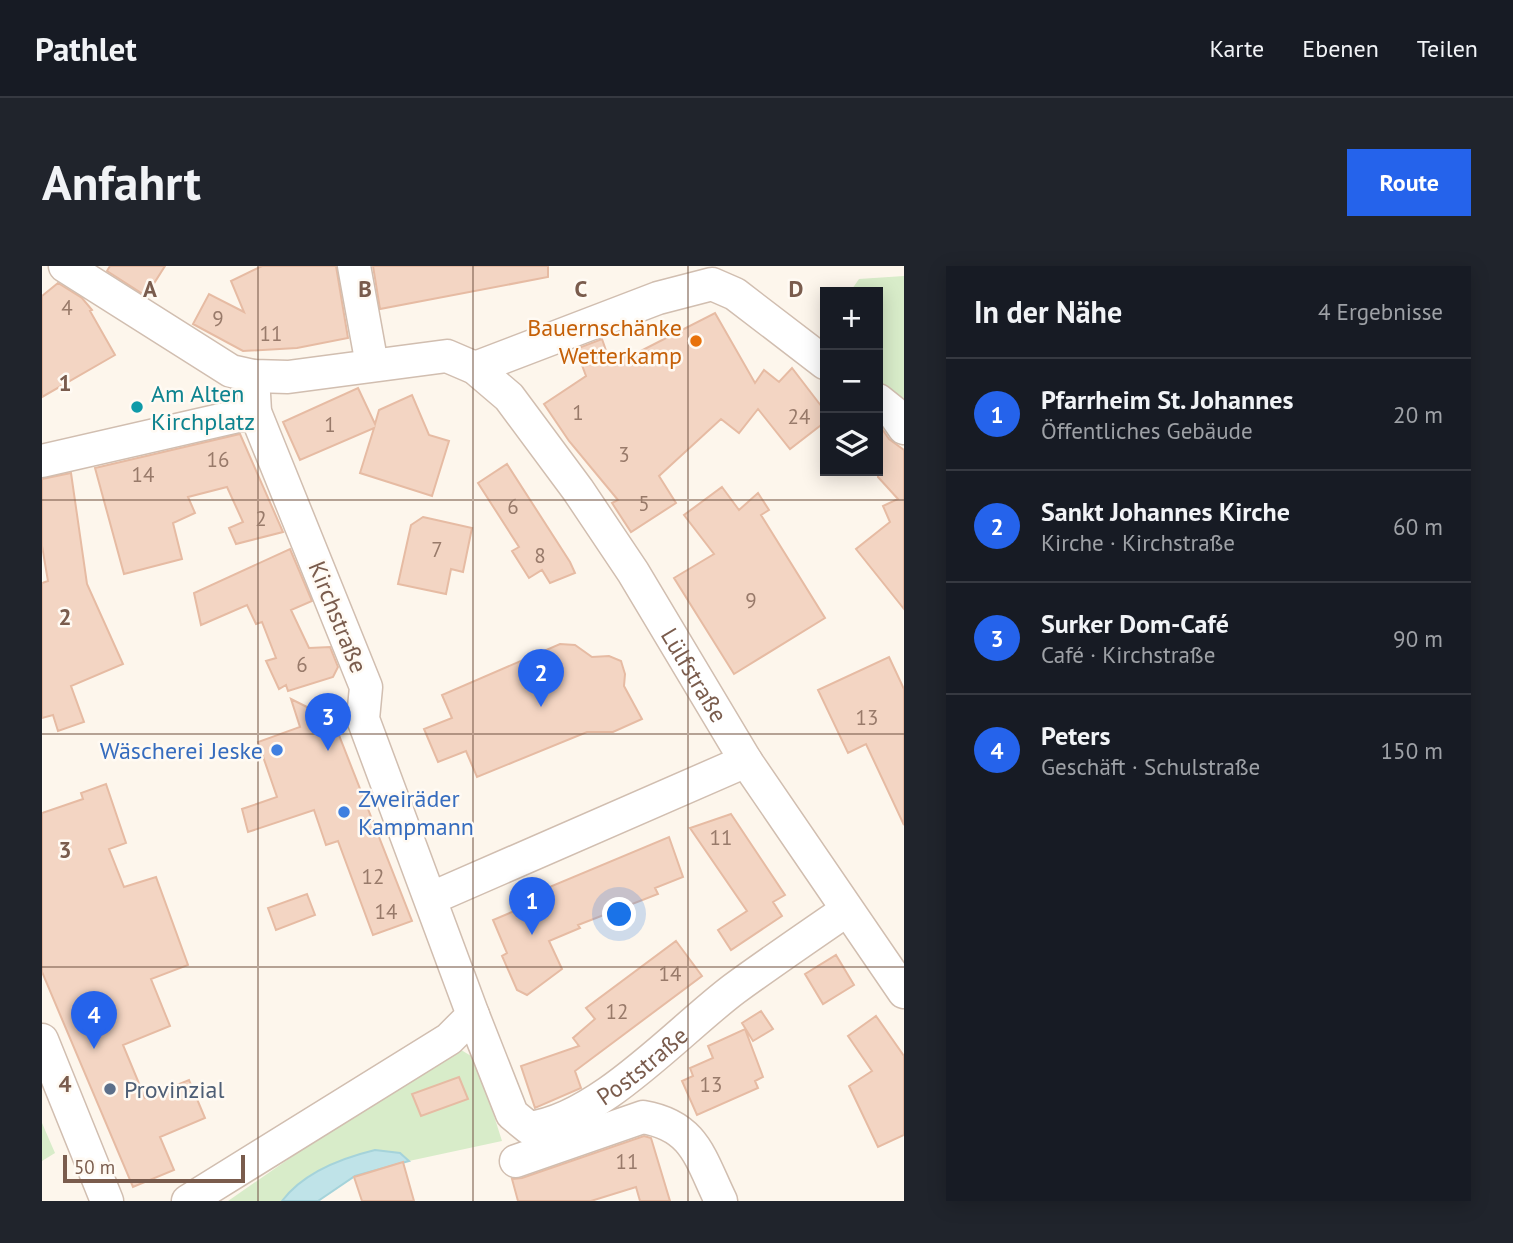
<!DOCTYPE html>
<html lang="de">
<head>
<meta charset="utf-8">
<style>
  :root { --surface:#171b24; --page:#20242c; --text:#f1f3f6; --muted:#9ea1a6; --line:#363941; --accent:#2563eb }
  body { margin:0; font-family:"PT Sans",sans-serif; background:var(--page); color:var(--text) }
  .controls { position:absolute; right:21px; top:21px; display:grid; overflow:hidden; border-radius:0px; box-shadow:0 4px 18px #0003 }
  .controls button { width:63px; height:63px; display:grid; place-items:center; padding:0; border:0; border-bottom:2px solid var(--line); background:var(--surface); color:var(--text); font:35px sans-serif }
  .scale { position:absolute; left:21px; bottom:18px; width:182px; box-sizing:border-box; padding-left:7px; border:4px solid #7a5c4d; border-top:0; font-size:19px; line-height:24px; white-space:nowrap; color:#7a5c4d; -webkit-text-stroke:5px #fffaf3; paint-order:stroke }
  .you { position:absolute; left:578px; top:649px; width:24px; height:24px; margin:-18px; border:5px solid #fff; border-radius:50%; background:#1a73e8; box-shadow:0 0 0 10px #1a73e833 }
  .badge { display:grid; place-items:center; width:46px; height:46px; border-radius:50%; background:var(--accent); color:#fff; font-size:23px; font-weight:700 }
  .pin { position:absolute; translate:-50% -58px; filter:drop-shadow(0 2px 4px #0008) }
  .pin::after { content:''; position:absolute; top:37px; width:24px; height:21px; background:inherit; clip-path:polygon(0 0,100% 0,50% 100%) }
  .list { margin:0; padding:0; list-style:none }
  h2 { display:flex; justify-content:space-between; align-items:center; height:91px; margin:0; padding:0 28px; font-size:30px }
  h2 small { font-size:23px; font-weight:400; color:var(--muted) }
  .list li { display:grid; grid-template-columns:46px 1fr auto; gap:21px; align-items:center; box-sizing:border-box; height:112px; padding:0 28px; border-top:2px solid var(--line) }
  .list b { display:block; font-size:26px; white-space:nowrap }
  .list p { margin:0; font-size:23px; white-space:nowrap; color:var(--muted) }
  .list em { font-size:23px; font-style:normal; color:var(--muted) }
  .icon { flex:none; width:38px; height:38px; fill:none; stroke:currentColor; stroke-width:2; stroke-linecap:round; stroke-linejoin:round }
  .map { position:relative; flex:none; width:862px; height:935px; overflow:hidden; border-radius:0px }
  header { display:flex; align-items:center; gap:42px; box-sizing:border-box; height:98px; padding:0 35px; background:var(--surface); border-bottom:2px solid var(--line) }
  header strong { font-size:33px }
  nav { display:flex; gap:38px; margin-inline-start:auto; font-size:24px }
  .intro { display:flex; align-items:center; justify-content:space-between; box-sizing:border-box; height:168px; padding:0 42px }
  h1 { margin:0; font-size:49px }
  .button { padding:18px 32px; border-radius:0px; background:var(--accent); color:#fff; font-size:24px; font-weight:700 }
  main { display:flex; gap:42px; padding:0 42px }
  aside { flex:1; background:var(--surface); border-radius:0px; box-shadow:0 4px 18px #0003 }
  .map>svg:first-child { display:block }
  .green { fill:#d8ecc9 }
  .water { fill:#bfe3e8; stroke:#a5d3da; stroke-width:2 }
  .building { fill:#f3d5c3; stroke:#e6bba3; stroke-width:2 }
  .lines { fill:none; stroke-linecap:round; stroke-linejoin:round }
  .minor-casing { stroke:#d1beb0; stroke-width:35 }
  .minor { stroke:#fff; stroke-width:32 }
  .grid { fill:none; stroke:#7a5c4d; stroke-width:2; stroke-opacity:0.55 }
  .food-dot { fill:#e8710a; stroke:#fffaf3; stroke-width:2.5 }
  .culture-dot { fill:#0f9aa8; stroke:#fffaf3; stroke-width:2.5 }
  .shop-dot { fill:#3f7fe0; stroke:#fffaf3; stroke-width:2.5 }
  .service-dot { fill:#5c6f8a; stroke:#fffaf3; stroke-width:2.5 }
  .labels { text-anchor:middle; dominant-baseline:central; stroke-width:5; stroke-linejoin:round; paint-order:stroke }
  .number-label { font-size:21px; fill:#987a6a }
  .food-label { font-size:24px; fill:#c56008; stroke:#fffaf3; text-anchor:end }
  .culture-label { font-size:24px; fill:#0d838f; stroke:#fffaf3; text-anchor:start }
  .street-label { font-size:24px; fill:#7a5c4d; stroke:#fffaf3 }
  .shop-label { font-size:24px; fill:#366cbe; stroke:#fffaf3; text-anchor:end }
  .service-label { font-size:24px; fill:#4e5e75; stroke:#fffaf3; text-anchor:start }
  .grid-label { font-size:23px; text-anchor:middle; font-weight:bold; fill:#7a5c4d; stroke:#fffaf3; stroke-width:5; stroke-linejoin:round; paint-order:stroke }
</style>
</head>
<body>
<header>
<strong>Pathlet</strong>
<nav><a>Karte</a><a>Ebenen</a><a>Teilen</a></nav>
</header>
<div class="intro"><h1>Anfahrt</h1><a class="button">Route</a></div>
<main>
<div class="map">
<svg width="862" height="935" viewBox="0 0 862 935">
  <rect width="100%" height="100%" fill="#fdf6ec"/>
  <path class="green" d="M 862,10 L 862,137 L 836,122 L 836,26 L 808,26 L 817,13 Z
    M 411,779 L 434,793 L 460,875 L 367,895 L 358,887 L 240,935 L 186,935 Z
    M 0,857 L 13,887 L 0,895 Z"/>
  <path class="water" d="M 333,884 L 358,887 L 367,895 L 313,910 L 276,935 L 240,935 C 261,907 300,892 333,884 Z"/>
  <path class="building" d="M 68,0 L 123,0 L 104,30 L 65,5 Z
    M 220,0 L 294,0 L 306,72 L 255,82 L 201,85 L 151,58 L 167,28 L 202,46 L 189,15 Z
    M 331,0 L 506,0 L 506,11 L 338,43 Z
    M 16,17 L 40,32 L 50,44 L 48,45 L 73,89 L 0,131 L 0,30 Z
    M 673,47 L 713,117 L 722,104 L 737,116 L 750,102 L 783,145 L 783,156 L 748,183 L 716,143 L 697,167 L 679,153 L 617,210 L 634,237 L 589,266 L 570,237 L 576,234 L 527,175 L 502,138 L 544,110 L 534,83 L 560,73 L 567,93 L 582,85 L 585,92 Z
    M 316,122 L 333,158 L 337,144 L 370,129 L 387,169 L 407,175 L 390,230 L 318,207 L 332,162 L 258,194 L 241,156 Z
    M 836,157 L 847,173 L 862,184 L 862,343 L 814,283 L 848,256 L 841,240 L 856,233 L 836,211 Z
    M 198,168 L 241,266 L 194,278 L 187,262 L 201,256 L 185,221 L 146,231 L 153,247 L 131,257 L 140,293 L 82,308 L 53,202 Z
    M 465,198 L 528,296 L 533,307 L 508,317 L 500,304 L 487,312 L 470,285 L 477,281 L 436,217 Z
    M 29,207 L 45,318 L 81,398 L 29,420 L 42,456 L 16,465 L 11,449 L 0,452 L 0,317 L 6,315 L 0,280 L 0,213 Z
    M 680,221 L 697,244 L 716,227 L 727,244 L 719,249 L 783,352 L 692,408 L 632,312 L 672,288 L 642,249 Z
    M 381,251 L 430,262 L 421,306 L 409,303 L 404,328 L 356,318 L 369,259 Z
    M 248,283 L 270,335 L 249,344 L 267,382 L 288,381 L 296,401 L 291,411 L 246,425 L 244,419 L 237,423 L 224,395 L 234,392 L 220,356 L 214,358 L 205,339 L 159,359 L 152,327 Z
    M 518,378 L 533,379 L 550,391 L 567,390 L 579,395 L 583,408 L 582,420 L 600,453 L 571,466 L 545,466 L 435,511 L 424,485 L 396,496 L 382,463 L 410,452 L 400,429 Z
    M 847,391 L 862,423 L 862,559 L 824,478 L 806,487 L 776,424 Z
    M 249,433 L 291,454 L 370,655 L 331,669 L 296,575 L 284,579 L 272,544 L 206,566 L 200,543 L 235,531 L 216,476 L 258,461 Z
    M 64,518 L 84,577 L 67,583 L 82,621 L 114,611 L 146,699 L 109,713 L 128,760 L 81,779 L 103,832 L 147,814 L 163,852 L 118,871 L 132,904 L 91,921 L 0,706 L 0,547 L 41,533 L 39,527 Z
    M 689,548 L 743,629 L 731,636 L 740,650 L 689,684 L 676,664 L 705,645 L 648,562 Z
    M 627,571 L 641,611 L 613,622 L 616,628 L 536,659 L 538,662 L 507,675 L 520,703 L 485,729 L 475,724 L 460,690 L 465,687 L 451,654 L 477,643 L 474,635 Z
    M 265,628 L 273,649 L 234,664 L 226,642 Z
    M 634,675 L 660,710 L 533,805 L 539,822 L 493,842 L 479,800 L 537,780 L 531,772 L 553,753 L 544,742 Z
    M 794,689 L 812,719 L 781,738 L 763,708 Z
    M 719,745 L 731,763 L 711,775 L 700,757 Z
    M 834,750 L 862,790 L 862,869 L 836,881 L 807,820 L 830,805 L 806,770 Z
    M 703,763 L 721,811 L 713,815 L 716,822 L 655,849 L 640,815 L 651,810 L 648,802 L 671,792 L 666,780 Z
    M 417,811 L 426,833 L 379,850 L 370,828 Z
    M 602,870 L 609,872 L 628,935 L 598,935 L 594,921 L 549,935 L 476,935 L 470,913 L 480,912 Z
    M 361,896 L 372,935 L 320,935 L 312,911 Z"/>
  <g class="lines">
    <defs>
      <g id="minor">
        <path id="s1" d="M 23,0 L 189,105 L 211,110 L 246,111 L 405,90 L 433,102 L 467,131 L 536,224 L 591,306 L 704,495 L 862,726"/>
        <path d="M 312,0 L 330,99"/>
        <path d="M 433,102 L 616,32 L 670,18 L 693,28 L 783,97"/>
        <path d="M 836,134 L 851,146 L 862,162"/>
        <path d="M 0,195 L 213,146"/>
        <path d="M 390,632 L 704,495"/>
        <path id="s2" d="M 431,749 L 470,848 L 487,862 C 558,853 635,766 692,723 C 729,696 767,670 805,644"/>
        <path d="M 0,774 L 65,935"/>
        <path d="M 474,895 L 601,851 C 653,860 658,892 679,935"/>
        <path d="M 146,935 L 407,773 L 431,749 L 321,453 L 324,421 L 213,146 L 211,110"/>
      </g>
    </defs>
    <use href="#minor" class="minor-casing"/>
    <use href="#minor" class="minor"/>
  </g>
  <path class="grid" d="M 216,0 L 216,935M 431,0 L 431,935M 646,0 L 646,935M 0,234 L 862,234M 0,468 L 862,468M 0,701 L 862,701"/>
  <circle class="food-dot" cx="654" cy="75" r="7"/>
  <circle class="culture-dot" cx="95" cy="141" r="7"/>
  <g class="shop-dot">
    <circle cx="235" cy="484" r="7"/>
    <circle cx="302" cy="546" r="7"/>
  </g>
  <circle class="service-dot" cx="68" cy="823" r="7"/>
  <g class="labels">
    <g class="number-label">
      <text x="25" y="41">4</text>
      <text x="176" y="52">9</text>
      <text x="229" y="67">11</text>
      <text x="536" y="146">1</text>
      <text x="757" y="150">24</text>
      <text x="288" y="158">1</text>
      <text x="582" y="188">3</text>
      <text x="176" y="193">16</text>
      <text x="101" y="208">14</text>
      <text x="602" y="237">5</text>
      <text x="471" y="240">6</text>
      <text x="219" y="252">2</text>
      <text x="395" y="283">7</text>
      <text x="498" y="289">8</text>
      <text x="709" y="334">9</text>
      <text x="260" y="398">6</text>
      <text x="825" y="451">13</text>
      <text x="679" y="571">11</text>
      <text x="331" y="610">12</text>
      <text x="344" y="645">14</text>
      <text x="628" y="707">14</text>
      <text x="575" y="745">12</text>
      <text x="669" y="818">13</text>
      <text x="585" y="895">11</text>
    </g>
    <g class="food-label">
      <text x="640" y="61">Bauernschänke<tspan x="640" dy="28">Wetterkamp</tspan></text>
    </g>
    <g class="culture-label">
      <text x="109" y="127">Am Alten<tspan x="109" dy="28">Kirchplatz</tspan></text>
    </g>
    <g class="street-label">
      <text transform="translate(296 351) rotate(68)">Kirchstraße</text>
      <text stroke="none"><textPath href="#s1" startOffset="824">Lülfstraße</textPath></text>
      <text stroke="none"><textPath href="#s2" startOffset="259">Poststraße</textPath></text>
    </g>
    <g class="shop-label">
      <text x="221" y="484">Wäscherei Jeske</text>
      <text x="316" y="532" text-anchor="start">Zweiräder<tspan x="316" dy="28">Kampmann</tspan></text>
    </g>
    <g class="service-label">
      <text x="82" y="823">Provinzial</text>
    </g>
  </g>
  <g class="grid-label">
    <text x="108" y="31">A</text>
    <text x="323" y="31">B</text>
    <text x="539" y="31">C</text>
    <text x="754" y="31">D</text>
    <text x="23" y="125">1</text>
    <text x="23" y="359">2</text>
    <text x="23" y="592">3</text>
    <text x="23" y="826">4</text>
  </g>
</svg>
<div class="controls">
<button>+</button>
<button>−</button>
<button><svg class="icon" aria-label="layers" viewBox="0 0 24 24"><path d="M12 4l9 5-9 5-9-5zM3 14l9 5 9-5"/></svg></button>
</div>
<div class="scale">50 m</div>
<div class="you"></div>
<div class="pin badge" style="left:490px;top:669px">1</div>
<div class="pin badge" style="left:499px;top:441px">2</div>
<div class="pin badge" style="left:286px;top:485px">3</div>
<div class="pin badge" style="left:52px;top:783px">4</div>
</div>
<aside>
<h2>In der Nähe<small>4 Ergebnisse</small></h2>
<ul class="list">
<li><span class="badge">1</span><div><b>Pfarrheim St. Johannes</b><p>Öffentliches Gebäude</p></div><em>20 m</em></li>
<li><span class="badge">2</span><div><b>Sankt Johannes Kirche</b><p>Kirche · Kirchstraße</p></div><em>60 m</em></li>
<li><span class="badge">3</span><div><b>Surker Dom-Café</b><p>Café · Kirchstraße</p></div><em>90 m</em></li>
<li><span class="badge">4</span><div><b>Peters</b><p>Geschäft · Schulstraße</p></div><em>150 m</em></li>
</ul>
</aside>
</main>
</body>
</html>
